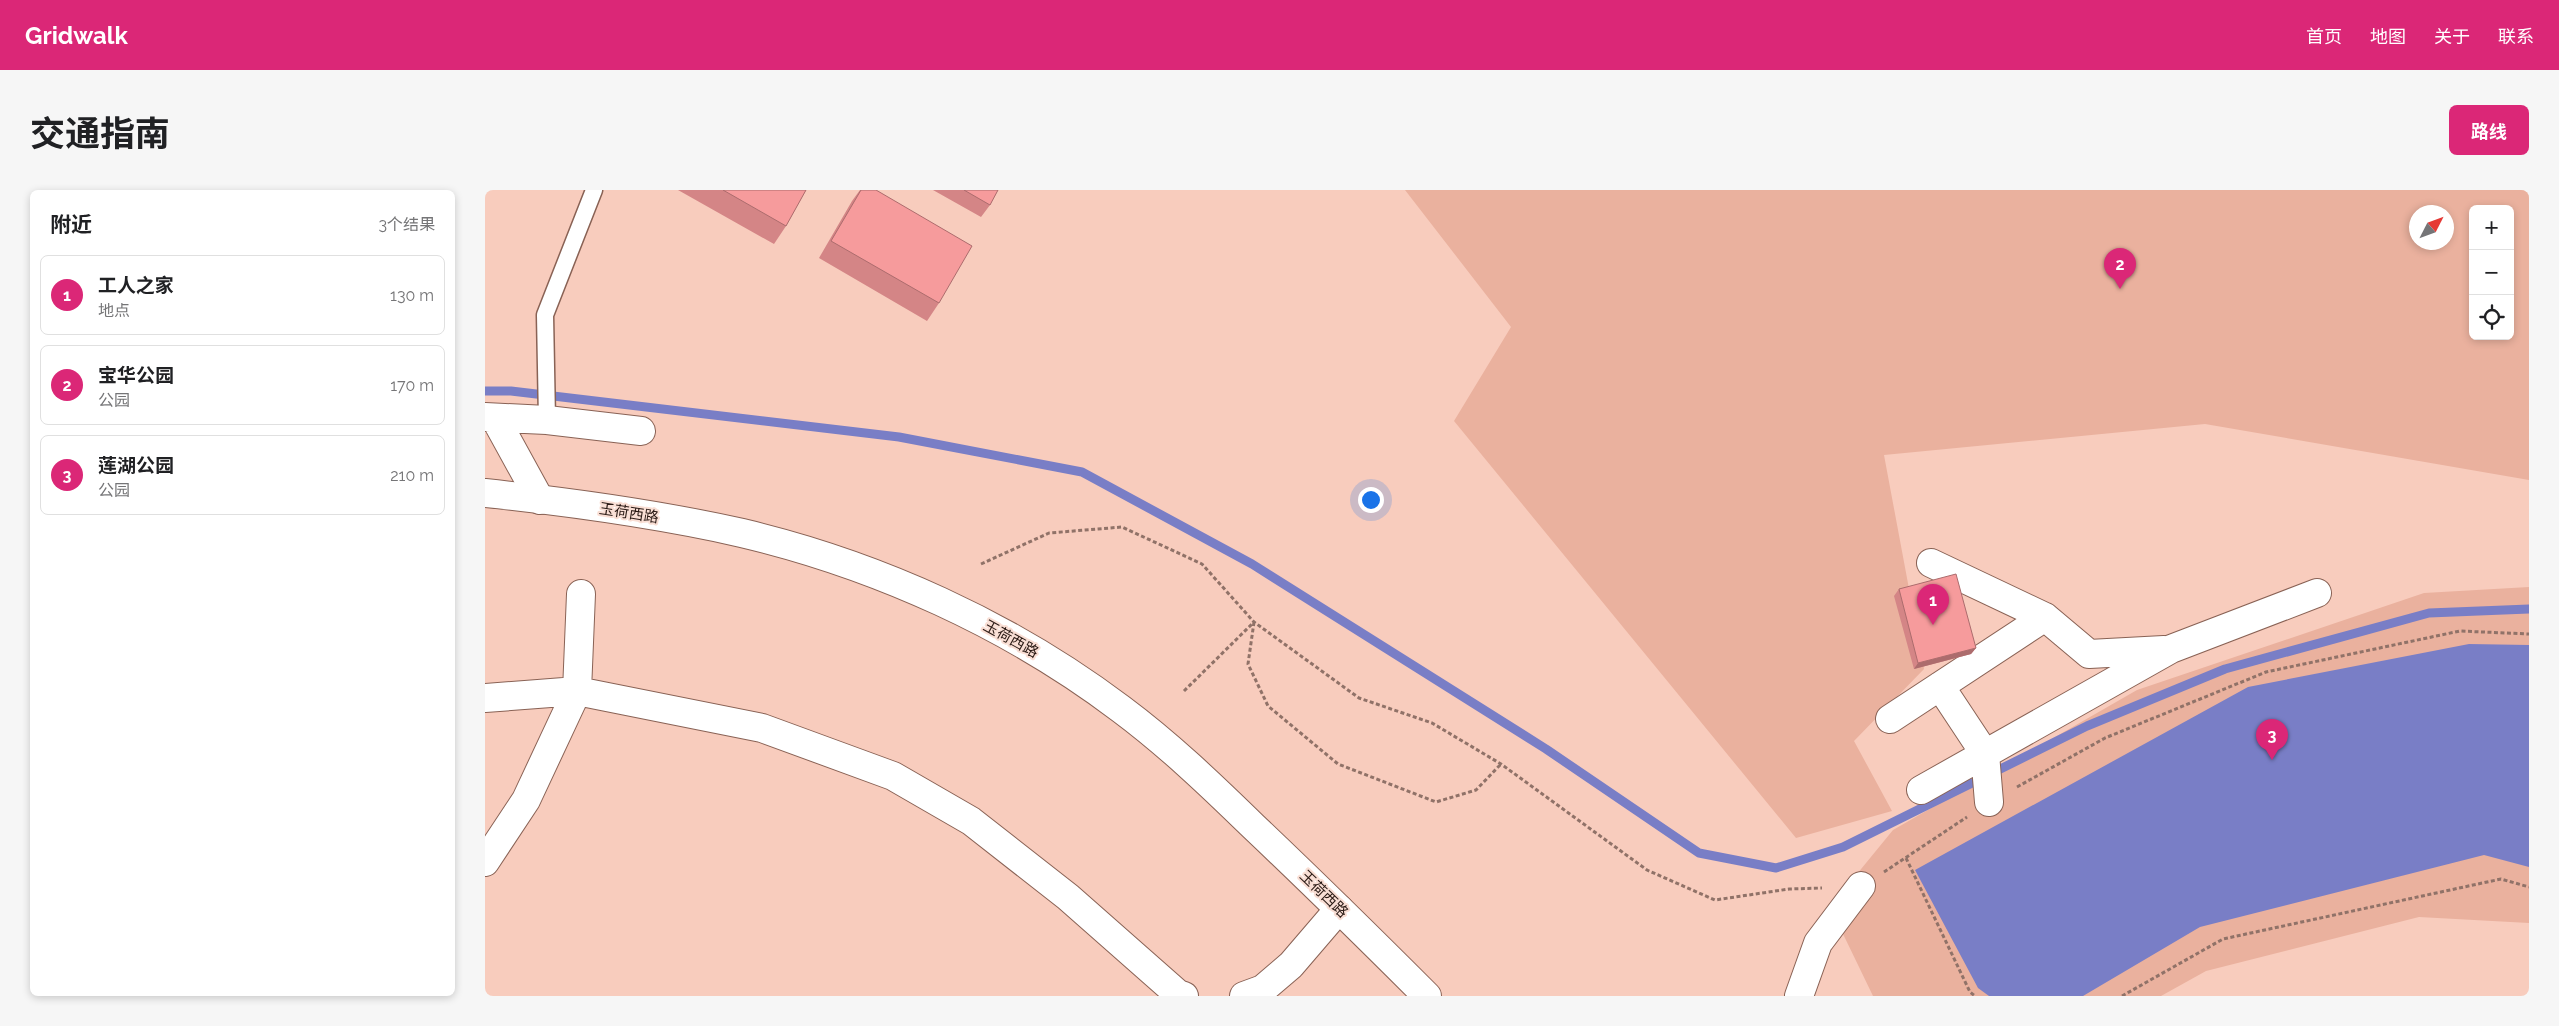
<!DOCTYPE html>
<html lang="zh">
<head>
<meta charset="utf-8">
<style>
  :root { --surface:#fff; --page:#f6f6f6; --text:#202124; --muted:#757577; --line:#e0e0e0; --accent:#db2777 }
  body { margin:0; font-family:Raleway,"Noto Sans SC",sans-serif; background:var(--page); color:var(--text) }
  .controls { position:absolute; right:15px; top:15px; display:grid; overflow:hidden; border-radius:8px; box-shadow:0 2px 8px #0003 }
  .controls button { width:45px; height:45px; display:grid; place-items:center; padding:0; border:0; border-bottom:1px solid var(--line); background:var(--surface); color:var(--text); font:25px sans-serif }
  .compass { position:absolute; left:1924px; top:15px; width:45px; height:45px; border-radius:50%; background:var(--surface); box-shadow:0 2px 8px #0003; rotate:48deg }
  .you { position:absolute; left:885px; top:309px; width:18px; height:18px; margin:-12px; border:4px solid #fff; border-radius:50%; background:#1a73e8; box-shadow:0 0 0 8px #1a73e833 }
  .badge { display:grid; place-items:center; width:32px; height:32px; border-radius:50%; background:var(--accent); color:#fff; font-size:16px; font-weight:700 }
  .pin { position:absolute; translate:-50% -41px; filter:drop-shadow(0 1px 2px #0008) }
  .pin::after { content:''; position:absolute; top:26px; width:18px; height:15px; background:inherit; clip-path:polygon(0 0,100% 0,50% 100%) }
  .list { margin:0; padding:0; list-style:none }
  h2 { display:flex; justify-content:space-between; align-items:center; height:65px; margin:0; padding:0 20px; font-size:21px }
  h2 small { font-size:16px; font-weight:400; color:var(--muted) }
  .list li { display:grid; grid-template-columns:32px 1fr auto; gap:15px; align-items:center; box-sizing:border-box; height:80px; margin:0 10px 10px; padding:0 10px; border:1px solid var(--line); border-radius:8px }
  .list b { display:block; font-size:19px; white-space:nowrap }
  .list p { margin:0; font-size:16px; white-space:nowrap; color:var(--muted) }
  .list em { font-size:16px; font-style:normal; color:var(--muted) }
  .icon { flex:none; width:28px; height:28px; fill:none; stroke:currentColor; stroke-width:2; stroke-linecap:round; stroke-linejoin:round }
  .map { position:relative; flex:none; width:2044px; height:806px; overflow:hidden; border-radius:8px }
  header { display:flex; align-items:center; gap:30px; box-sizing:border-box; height:70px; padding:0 25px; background:var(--accent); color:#fff }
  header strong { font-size:24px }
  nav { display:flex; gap:28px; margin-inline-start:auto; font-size:18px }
  .intro { display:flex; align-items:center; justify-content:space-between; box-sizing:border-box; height:120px; padding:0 30px }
  h1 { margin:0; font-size:35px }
  .button { padding:12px 22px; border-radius:8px; background:var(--accent); color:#fff; font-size:18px; font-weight:700 }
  main { display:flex; gap:30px; padding:0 30px }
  aside { flex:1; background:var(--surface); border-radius:8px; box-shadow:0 2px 8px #0003 }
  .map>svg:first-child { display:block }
  .green { fill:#eab19e; fill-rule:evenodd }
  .water { fill:#797ec6 }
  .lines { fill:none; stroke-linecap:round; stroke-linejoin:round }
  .stream { stroke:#797ec6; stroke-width:9 }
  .lane-casing { stroke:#896255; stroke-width:19 }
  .street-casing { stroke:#896255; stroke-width:30 }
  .secondary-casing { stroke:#896255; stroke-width:30 }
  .path { stroke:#907268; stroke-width:3; stroke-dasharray:4 2.5; stroke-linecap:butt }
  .lane { stroke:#fff; stroke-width:16 }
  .street { stroke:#fff; stroke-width:28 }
  .secondary { stroke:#fff; stroke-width:28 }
  .wall { fill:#d48586 }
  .shaded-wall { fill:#ac6c6d }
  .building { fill:#f69b9c; stroke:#ac6c6d }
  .labels { text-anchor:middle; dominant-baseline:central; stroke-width:4; stroke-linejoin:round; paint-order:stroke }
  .street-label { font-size:15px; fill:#291914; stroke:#f9ded4 }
</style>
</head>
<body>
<header>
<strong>Gridwalk</strong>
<nav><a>首页</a><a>地图</a><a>关于</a><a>联系</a></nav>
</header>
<div class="intro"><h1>交通指南</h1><a class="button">路线</a></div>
<main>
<aside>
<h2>附近<small>3个结果</small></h2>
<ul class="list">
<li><span class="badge">1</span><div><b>工人之家</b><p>地点</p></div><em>130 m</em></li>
<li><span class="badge">2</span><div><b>宝华公园</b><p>公园</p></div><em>170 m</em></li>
<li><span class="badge">3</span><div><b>莲湖公园</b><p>公园</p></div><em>210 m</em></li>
</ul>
</aside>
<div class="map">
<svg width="2044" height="806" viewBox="0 0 2044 806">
  <rect width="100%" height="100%" fill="#f8ccbd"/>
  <path class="green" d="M 920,0 L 2044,0 L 2044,290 L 1720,234 L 1399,265 L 1439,479 L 1369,551 L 1407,621 L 1311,648 L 969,231 L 1026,137 ZM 1988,19 L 2025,19 L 2025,146 L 1988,146 ZM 1932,22 L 1962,22 L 1962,52 L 1932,52 Z
    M 2044,397 L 2044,733 L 1934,727 L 1721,781 L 1676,806 L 1388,806 L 1345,717 L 1408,640 L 1652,500 L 1939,403 Z"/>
  <path class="water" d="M 1984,454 L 2044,455 L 2044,677 L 1999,665 L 1715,737 L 1598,806 L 1504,806 L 1493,798 L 1430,680 L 1763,497 Z"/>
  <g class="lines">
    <path class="stream" d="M 0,201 L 26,201 L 414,247 L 597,282 L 767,374 L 1061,559 L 1214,663 L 1291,678 L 1358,657 L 1602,536 L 1740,479 L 1944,423 L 2044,419"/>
    <defs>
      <path id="lane" d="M 62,230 L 60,125 L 109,0"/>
      <path id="street" d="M 0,227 L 62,230 L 156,241
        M 10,228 L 55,310
        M 1446,373 L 1560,427 L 1604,464 L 1679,460
        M 1455,496 L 1500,564 L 1504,612
        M 0,508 L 92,501 L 277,538 L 408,586 L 486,631 L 583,707 L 693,804 L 699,806
        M 1405,529 L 1560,427
        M 1436,600 L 1686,459 L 1832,403
        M 0,672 L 41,610 L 92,501 L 96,404
        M 759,806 L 778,799 L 806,775 L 854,719
        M 1314,806 L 1333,753 L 1376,696"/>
      <path id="secondary" d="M 0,303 C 85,312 173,324 257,343 C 392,375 525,435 636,519 C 683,554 726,595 768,636 C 827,692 885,749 942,806"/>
    </defs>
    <use href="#lane" class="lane-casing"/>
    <use href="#street" class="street-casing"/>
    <use href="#secondary" class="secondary-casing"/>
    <path class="path" d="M 496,374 L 564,343 L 637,337 L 717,374 L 769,432 L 874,508 L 947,533 L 1016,574 L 1162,680 L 1230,710 L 1304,699 L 1337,698
      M 769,432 L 763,474 L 783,516 L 853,574 L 951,612 L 991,600 L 1016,574
      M 699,501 L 768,433
      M 1532,597 L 1620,548 L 1781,482 L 1975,441 L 2044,444
      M 1421,668 L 1485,802 L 1490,806
      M 1399,682 L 1482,627
      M 1637,806 L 1738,749 L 2016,689 L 2044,697"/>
    <use href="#lane" class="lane"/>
    <use href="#street" class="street"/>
    <use href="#secondary" class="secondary"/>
  </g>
  <path class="wall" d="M 193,0 L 321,0 L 301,36 L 289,54 Z
    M 375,0 L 391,0 L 454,113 L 442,131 L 334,68 L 367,11 Z
    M 448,0 L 513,0 L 505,15 L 496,27 Z
    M 1414,399 L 1491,458 L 1486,464 L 1429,479 L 1409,406 Z"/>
  <path class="shaded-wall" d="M 1491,458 L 1486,464 L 1429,479 L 1433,473 Z"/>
  <path class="building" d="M 238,0 L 321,0 L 301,36 Z
    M 376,0 L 391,0 L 487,56 L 454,113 L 346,51 Z
    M 479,0 L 513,0 L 505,15 Z
    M 1471,384 L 1491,458 L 1433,473 L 1414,399 Z"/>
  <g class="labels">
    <g class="street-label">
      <text transform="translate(144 323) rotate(9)">玉荷西路</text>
      <text transform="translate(526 449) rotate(29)">玉荷西路</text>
      <text transform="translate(839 704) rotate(44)">玉荷西路</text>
    </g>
  </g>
</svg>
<div class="controls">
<button>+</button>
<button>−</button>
<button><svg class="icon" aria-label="locate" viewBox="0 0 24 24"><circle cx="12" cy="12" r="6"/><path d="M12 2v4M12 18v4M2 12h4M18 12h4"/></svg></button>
</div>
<svg class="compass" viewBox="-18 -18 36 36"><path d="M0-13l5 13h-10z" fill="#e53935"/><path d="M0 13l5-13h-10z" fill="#757577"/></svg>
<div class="you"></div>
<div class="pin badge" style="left:1448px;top:435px">1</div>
<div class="pin badge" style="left:1635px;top:99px">2</div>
<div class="pin badge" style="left:1787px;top:570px">3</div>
</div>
</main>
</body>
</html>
